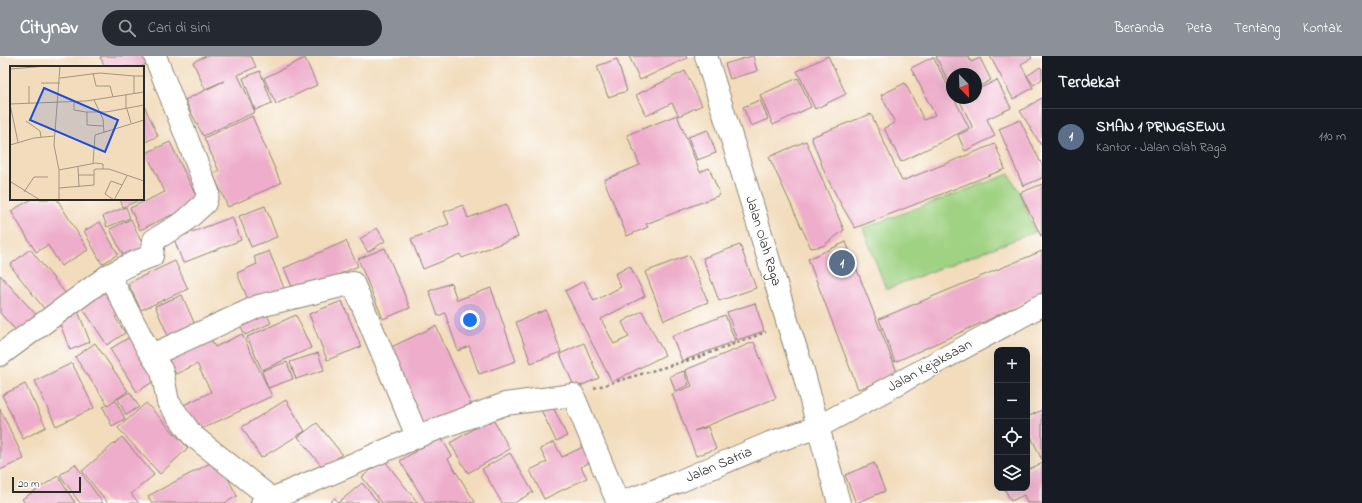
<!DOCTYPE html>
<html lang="id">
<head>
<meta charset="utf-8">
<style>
  :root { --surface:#171b24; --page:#242831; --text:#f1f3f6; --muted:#9ea1a6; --line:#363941; --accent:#8c9099 }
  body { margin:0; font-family:"Indie Flower",sans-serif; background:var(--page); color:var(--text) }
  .controls { position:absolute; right:12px; bottom:12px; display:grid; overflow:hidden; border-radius:8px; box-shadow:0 4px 16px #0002 }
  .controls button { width:36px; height:36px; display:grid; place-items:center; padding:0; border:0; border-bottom:1px solid var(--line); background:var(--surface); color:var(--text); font:20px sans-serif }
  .compass { position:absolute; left:946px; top:12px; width:36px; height:36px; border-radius:50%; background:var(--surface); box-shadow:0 4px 16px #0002; rotate:157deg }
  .scale { position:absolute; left:12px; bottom:10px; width:69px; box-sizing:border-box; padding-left:4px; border:2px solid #2b2b2b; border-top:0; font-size:11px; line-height:14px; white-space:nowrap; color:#2b2b2b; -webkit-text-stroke:3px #fff; paint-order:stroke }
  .you { position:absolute; left:470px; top:264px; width:14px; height:14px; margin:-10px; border:3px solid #fff; border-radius:50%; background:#1a73e8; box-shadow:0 0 0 6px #1a73e833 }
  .badge { display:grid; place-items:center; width:26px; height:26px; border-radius:50%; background:var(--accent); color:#fff; font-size:13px; font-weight:700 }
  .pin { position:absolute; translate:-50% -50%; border:2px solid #fff; box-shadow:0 1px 4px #0006 }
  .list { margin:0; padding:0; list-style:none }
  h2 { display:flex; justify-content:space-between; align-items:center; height:52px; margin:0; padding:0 16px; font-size:17px }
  h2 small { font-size:13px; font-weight:400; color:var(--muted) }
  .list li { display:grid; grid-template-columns:26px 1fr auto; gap:12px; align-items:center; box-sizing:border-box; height:56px; padding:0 16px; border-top:1px solid var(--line) }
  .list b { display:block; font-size:15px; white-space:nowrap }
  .list p { margin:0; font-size:13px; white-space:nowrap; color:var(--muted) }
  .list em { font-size:13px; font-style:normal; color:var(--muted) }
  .icon { flex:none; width:22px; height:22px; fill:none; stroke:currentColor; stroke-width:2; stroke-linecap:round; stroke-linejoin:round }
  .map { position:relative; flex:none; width:1042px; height:447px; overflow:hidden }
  header { display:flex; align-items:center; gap:24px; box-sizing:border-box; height:56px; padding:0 20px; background:var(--accent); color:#fff }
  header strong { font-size:19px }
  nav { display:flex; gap:22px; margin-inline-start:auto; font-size:14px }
  .search { width:280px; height:36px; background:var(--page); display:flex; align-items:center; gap:10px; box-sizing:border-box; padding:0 14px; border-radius:22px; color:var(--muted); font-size:15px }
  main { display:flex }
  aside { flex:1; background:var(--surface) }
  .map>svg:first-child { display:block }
  .green { fill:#9fd282; stroke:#657e56 }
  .building { fill:#eeaecb }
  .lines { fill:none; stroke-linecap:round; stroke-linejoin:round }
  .minor-casing { stroke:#8e8474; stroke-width:24 }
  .tertiary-casing { stroke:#8e8474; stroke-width:24 }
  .path { stroke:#8e8474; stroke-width:2.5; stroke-dasharray:3 3; stroke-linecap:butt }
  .minor { stroke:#fff; stroke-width:22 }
  .tertiary { stroke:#fff; stroke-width:22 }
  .labels { text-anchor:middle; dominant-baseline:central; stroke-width:3; stroke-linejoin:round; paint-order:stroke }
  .street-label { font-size:14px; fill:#2b2b2b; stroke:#fff }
  .inset-road { fill:none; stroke:#a29582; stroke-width:1 }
  .view { fill:#1d4ed8; fill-opacity:0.15; stroke:#1d4ed8; stroke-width:2 }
  .inset-edge { fill:none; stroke:#2b2b2b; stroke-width:2 }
</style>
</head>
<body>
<header>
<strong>Citynav</strong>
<div class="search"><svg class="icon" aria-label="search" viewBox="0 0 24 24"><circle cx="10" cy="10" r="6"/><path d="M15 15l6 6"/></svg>Cari di sini</div>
<nav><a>Beranda</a><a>Peta</a><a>Tentang</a><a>Kontak</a></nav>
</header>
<main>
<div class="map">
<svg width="1042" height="447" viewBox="0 0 1042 447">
  <rect width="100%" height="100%" fill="#fff"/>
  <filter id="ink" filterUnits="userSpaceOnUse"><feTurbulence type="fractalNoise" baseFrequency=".025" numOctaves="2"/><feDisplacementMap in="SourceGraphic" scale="8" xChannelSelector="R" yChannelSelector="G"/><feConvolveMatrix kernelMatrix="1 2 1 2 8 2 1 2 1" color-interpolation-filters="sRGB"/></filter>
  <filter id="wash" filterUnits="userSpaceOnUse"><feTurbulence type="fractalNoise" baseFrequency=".012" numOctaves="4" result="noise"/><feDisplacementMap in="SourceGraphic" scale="16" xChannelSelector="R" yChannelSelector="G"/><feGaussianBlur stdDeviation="0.9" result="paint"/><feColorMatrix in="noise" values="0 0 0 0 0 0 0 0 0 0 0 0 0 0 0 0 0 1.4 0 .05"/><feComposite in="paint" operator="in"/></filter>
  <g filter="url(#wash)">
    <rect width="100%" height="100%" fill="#f2dcbc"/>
    <path class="green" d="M 1009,118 L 1020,137 L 1035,176 L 886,233 L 863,172 Z"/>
    <g id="blocks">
      <path class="building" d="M 103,0 L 150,0 L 153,5 L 140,11 L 105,11 L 100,1 Z
        M 206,0 L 251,0 L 256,11 L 238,19 L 255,56 L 203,80 L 185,44 L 224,25 L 205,33 L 193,6 Z
        M 629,0 L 686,0 L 687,2 L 640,24 Z
        M 752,0 L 753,0 L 757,15 L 730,23 L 725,8 Z
        M 828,0 L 846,38 L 815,53 L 797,15 Z
        M 937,0 L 968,0 L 971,6 L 980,2 L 991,24 L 976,32 L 976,18 L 952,18 L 952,33 L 936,1 Z
        M 990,0 L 1031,0 L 1032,2 L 1021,8 L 1033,32 L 1013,43 Z
        M 933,1 L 952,38 L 952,42 L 954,42 L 969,72 L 901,106 L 884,72 L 895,67 L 881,39 L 905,27 L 924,64 L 935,59 L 911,12 Z
        M 305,2 L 317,29 L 276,48 L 264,22 Z
        M 617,3 L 627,35 L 608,41 L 597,10 Z
        M 1040,11 L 1042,13 L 1042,23 L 1034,29 L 1027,20 Z
        M 260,15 L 272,47 L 255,54 L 243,22 Z
        M 685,15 L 702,49 L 679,60 L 672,47 L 646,60 L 636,39 Z
        M 798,22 L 811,51 L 773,69 L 760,39 Z
        M 997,24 L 1011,52 L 987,63 L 995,80 L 965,95 L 958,79 L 973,72 L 959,43 L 976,42 L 976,34 Z
        M 1042,42 L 1042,88 L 1041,89 L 1020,55 Z
        M 760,44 L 768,63 L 751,70 L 743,51 Z
        M 143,47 L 158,80 L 143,87 Z
        M 871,58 L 902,125 L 995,88 L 1005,113 L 855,172 L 842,150 L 826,120 L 811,81 Z
        M 677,59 L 700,116 L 709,112 L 720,139 L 646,168 L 648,171 L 627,180 L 604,124 L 640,109 L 627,79 Z
        M 252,60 L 281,127 L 228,151 L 213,118 L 219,115 L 204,82 Z
        M 1020,64 L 1042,109 L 1042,122 L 1023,130 L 999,73 Z
        M 708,74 L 716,97 L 697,104 L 688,81 Z
        M 806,85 L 844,174 L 823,190 L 811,192 L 769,101 Z
        M 170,86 L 199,146 L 140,174 L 130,152 L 165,136 L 146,97 Z
        M 1042,128 L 1042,180 L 1041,180 L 1020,137 Z
        M 32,143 L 57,143 L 88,194 L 61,210 L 48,189 L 36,196 L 11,155 Z
        M 120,143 L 142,143 L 123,151 Z
        M 506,148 L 518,181 L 462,202 L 460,198 L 423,213 L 411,183 L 449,168 L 444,156 L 463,149 L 468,162 Z
        M 265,150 L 277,181 L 251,191 L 239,160 Z
        M 126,151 L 130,162 L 107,171 L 103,160 Z
        M 232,161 L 241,184 L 183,207 L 174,183 Z
        M 131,163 L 145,194 L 125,203 L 110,173 Z
        M 100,166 L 118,198 L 102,208 L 84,175 Z
        M 377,172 L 385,185 L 368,196 L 360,183 Z
        M 346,185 L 358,210 L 295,238 L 284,212 Z
        M 846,186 L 897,316 L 873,328 L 858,333 L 808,203 Z
        M 740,189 L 756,232 L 719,245 L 703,202 Z
        M 385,192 L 410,252 L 383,263 L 358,203 Z
        M 30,193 L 70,243 L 49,259 L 10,209 Z
        M 269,195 L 284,232 L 249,246 L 237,217 L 257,208 L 254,201 Z
        M 1042,195 L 1042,237 L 990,263 L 895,306 L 879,263 Z
        M 689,199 L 708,246 L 664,264 L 645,216 Z
        M 175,205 L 188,233 L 141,254 L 128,227 Z
        M 630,210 L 645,240 L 601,263 L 614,288 L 629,281 L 622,266 L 642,255 L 665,299 L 612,326 L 565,235 L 584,225 L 594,245 L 621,231 L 615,218 Z
        M 0,219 L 41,264 L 22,281 L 0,257 Z
        M 451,227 L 457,244 L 491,232 L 516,305 L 479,318 L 469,290 L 458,295 L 445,257 L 438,260 L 429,235 Z
        M 107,230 L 124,256 L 115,261 L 125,277 L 107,289 L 80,248 Z
        M 182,239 L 199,278 L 172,289 L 155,250 Z
        M 342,245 L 361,291 L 327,304 L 309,258 Z
        M 755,247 L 764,275 L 737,284 L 727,256 Z
        M 263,250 L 271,267 L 245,279 L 237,262 Z
        M 546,254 L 561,296 L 531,307 L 516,266 Z
        M 78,255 L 90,286 L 70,294 L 58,263 Z
        M 296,259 L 311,292 L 262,314 L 247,281 Z
        M 725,259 L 735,285 L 682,305 L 672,280 Z
        M 436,270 L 472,351 L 425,372 L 389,292 Z
        M 207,275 L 215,291 L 242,278 L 272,340 L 197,375 L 184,349 L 211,336 L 197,308 L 176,318 L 165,296 Z
        M 133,279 L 160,321 L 137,336 L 110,293 Z
        M 754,286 L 776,342 L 694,375 L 708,371 L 716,393 L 696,400 L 672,338 L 692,330 L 685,314 Z
        M 95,287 L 128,335 L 108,349 L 75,301 Z
        M 584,287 L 599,322 L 575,332 L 560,298 Z
        M 318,297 L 324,314 L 296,323 L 290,306 Z
        M 287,306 L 293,323 L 268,332 L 262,315 Z
        M 72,307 L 94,352 L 56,370 L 35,325 Z
        M 684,315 L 689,329 L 675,335 L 670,320 Z
        M 25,328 L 46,371 L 23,383 L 2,339 Z
        M 130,336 L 139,351 L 126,359 L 118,343 Z
        M 286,344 L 305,375 L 261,402 L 242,371 Z
        M 116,345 L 125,363 L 112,370 L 103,351 Z
        M 146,347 L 188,392 L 160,418 L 118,372 Z
        M 552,349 L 567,380 L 556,385 L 541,354 Z
        M 0,353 L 24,403 L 0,414 Z
        M 1042,354 L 1042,404 L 1027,372 L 1027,361 Z
        M 492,362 L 510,393 L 468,417 L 450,387 Z
        M 317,367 L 342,398 L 324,413 L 298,381 Z
        M 440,380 L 452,400 L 448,403 L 475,446 L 473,447 L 426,447 L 400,405 Z
        M 122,381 L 154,419 L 131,438 L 139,447 L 108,447 L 82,415 Z
        M 554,386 L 562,401 L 585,390 L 592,405 L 581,411 L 587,422 L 544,443 L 530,414 L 547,406 L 540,393 Z
        M 510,397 L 533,436 L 514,447 L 502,447 L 482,413 Z
        M 218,403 L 237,440 L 225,447 L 152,447 L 148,440 Z
        M 384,404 L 418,447 L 382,447 L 362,421 Z
        M 874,407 L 885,435 L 856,447 L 845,419 Z
        M 1042,407 L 1042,447 L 1027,447 L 1024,439 L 1011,445 L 1004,432 L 1027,432 L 1027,414 Z
        M 75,408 L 103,447 L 80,447 L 60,419 Z
        M 58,420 L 75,447 L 25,447 L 22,443 Z
        M 362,427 L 379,447 L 329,447 L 335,442 L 338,447 Z"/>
    </g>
  </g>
  <g filter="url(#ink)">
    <use href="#blocks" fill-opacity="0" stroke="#8e8474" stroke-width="1"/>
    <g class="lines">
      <defs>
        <path id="minor" d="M 109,219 L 147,292 L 162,315 L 168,346 L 192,379 L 277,447
          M 0,299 L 109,219 L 135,206 L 152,200 L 154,184 L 184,166 L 205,147 L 208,136 L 155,0
          M 152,299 L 259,250 L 353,227 L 417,380
          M 262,447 L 426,377 L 505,348 L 573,339 L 618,447
          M 839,447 L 818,371 L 1042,249"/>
        <path id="tertiary" d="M 620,447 L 678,426 L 770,387 L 818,371 L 804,318 L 788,268 L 749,138 L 706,0"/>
      </defs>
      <use href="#minor" class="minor-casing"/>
      <use href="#tertiary" class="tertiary-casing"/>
      <path class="path" d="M 594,332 L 699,301 L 766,276"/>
      <use href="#minor" class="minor"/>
      <use href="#tertiary" class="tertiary"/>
    </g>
  </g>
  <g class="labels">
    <g class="street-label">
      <text transform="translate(763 185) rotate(73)">Jalan Olah Raga</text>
      <text transform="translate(930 310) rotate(-29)">Jalan Kejaksaan</text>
      <text transform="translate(719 409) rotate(-23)">Jalan Satria</text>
    </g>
  </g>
  <g transform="translate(10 10)">
    <rect width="134" height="134" fill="#f2dcbc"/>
    <path class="inset-road" d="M 0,3 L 37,0M 83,7 L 86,20 L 100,20 L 103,31M 124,10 L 124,27M 50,12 L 90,7 L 124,10 L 133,10 L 134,7M 31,17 L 50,17M 19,20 L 19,37M 84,34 L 93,53 L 94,67M 64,35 L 64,44 L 76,46 L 96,46 L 134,39M 0,38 L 76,35 L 134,26M 0,38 L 8,76M 116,43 L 116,29M 117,43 L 121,57M 77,46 L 77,59 L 93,60M 16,55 L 30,65 L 31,71M 0,79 L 24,72 L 44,70M 83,98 L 85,69 L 134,54M 68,100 L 69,121M 49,104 L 86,97 L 93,98 L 93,103M 68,109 L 84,109M 1,116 L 30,134M 49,122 L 84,119 L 84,104 L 86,103 L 99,103 L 134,115M 14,126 L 24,111 L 38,111M 49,134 L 49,104 L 44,79 L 50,0M 104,134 L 95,128 L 101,115 L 112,119M 104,134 L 117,110"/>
    <path class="view" d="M 34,22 L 108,54 L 95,86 L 20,54 Z"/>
    <rect width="134" height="134" class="inset-edge"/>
  </g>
</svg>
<div class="controls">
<button>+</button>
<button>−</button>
<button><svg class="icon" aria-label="locate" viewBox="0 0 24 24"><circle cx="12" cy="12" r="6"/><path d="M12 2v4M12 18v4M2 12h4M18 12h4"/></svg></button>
<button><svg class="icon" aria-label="layers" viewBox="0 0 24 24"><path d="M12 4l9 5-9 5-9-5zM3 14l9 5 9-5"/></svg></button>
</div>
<svg class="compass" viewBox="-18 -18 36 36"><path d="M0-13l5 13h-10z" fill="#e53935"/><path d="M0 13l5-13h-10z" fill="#9ea1a6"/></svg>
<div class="scale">20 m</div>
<div class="you"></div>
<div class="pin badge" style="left:842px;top:207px;background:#5c6f8a">1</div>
</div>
<aside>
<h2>Terdekat<small></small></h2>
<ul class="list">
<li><span class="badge" style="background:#5c6f8a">1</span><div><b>SMAN 1 PRINGSEWU</b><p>Kantor · Jalan Olah Raga</p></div><em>110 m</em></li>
</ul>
</aside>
</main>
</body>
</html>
